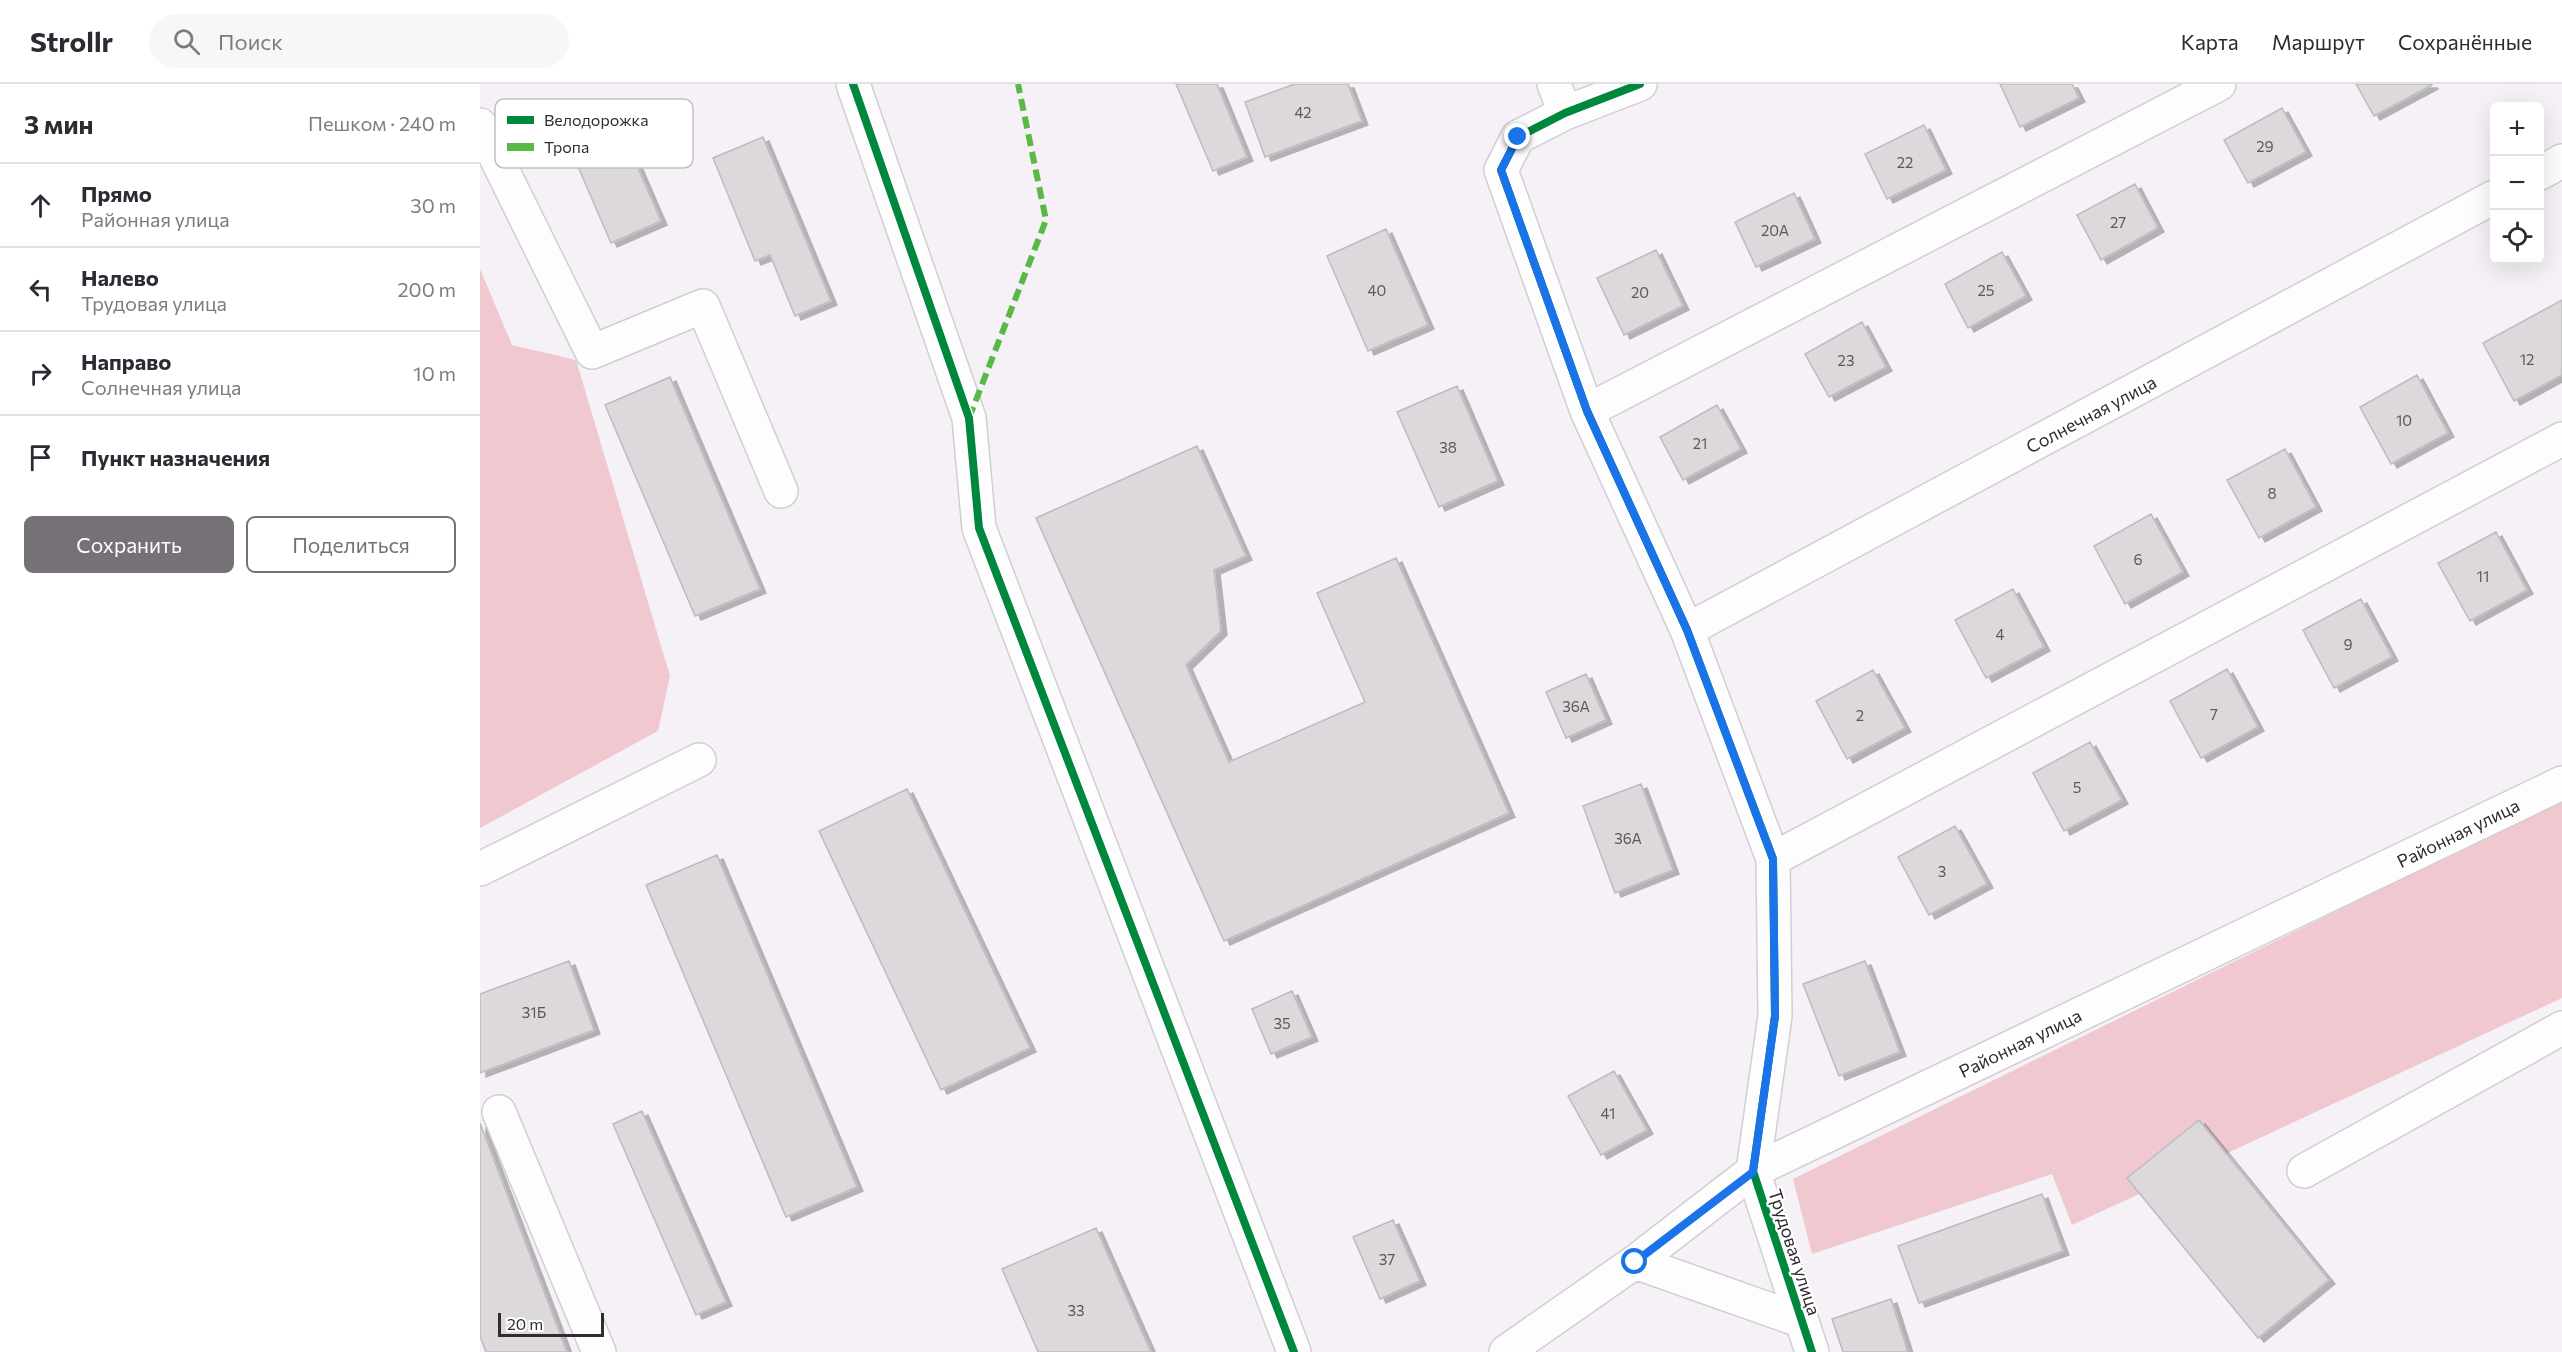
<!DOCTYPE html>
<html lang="ru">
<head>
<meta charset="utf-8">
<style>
  :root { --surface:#fff; --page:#f7f7f7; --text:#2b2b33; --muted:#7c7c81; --line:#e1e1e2; --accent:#757176 }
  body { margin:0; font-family:Commissioner,sans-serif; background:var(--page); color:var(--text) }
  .controls { position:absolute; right:18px; top:18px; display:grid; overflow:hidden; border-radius:9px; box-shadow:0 6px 24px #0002 }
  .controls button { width:54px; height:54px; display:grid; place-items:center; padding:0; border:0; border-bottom:2px solid var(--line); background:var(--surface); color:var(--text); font:30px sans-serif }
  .scale { position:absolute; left:18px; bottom:15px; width:106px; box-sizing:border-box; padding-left:6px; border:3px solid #302c30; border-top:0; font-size:16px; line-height:21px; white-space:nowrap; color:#302c30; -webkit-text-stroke:4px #fff; paint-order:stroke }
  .stop { position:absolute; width:18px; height:18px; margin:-14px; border:4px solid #1a73e8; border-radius:50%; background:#fff }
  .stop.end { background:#1a73e8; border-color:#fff; box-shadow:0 2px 6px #0008 }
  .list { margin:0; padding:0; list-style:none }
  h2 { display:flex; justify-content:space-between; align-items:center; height:78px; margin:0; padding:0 24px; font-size:26px }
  h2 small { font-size:20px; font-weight:400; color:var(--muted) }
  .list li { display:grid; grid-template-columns:39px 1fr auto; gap:18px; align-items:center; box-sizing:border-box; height:84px; padding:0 24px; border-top:2px solid var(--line) }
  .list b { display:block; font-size:22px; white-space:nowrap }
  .list p { margin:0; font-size:20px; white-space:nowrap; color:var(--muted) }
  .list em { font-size:20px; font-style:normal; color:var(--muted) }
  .actions { display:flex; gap:12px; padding:18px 24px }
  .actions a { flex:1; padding:14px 0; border:2px solid var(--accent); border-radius:9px; text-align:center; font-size:21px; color:var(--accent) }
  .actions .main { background:var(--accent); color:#fff }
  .icon { flex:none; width:33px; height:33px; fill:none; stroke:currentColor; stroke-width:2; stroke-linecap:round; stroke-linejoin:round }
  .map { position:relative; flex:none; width:2082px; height:1268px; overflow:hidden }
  header { display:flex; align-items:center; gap:36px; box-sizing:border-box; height:84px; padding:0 30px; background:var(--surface); border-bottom:2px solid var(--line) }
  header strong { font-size:28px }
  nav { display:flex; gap:33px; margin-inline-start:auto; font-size:21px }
  .search { width:420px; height:54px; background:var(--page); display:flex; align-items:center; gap:15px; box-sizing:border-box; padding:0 21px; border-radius:33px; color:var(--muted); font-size:22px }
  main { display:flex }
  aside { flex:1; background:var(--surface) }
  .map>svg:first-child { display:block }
  .forest { fill:#efc8d0 }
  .building { fill:#dcd8dc; stroke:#bdbbbf; stroke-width:1.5; filter:url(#shadow) }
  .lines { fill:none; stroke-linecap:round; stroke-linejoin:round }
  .minor-casing { stroke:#d1ced2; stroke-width:36 }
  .minor { stroke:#fefdfe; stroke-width:33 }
  .quiet { stroke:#58b947; stroke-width:6; stroke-dasharray:12 6; stroke-linecap:butt }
  .cycleway-casing { stroke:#fff; stroke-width:11 }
  .cycleway { stroke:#00873e; stroke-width:8 }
  .route { stroke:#1a73e8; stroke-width:8 }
  .labels { text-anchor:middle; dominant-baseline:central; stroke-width:4.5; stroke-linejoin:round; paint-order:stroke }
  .number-label { font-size:15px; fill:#5c585c }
  .street-label { font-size:18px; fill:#302c30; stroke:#fff }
  .key { fill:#fff; stroke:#c1c0c1; stroke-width:1.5 }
  .key-label { font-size:16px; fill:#302c30 }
</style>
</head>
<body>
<header>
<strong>Strollr</strong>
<div class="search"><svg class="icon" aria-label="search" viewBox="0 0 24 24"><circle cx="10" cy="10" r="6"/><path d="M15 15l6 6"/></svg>Поиск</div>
<nav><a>Карта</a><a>Маршрут</a><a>Сохранённые</a></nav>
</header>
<main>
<aside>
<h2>3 мин<small>Пешком · 240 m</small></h2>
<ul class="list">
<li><svg class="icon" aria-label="ahead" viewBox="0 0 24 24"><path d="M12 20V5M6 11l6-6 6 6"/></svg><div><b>Прямо</b><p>Районная улица</p></div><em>30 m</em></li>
<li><svg class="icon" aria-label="left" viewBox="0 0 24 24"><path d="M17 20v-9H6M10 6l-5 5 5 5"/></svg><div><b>Налево</b><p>Трудовая улица</p></div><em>200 m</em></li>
<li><svg class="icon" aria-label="right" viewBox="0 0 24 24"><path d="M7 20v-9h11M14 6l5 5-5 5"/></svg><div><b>Направо</b><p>Солнечная улица</p></div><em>10 m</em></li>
<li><svg class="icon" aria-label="arrive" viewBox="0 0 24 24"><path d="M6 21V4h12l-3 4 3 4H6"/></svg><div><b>Пункт назначения</b></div></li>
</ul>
<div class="actions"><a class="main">Сохранить</a><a>Поделиться</a></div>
</aside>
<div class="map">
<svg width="2082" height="1268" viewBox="0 0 2082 1268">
  <defs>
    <filter id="shadow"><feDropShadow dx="6" dy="4" stdDeviation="0" flood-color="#0004"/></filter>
  </defs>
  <rect width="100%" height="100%" fill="#f6f1f7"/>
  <path class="forest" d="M 0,185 L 32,261 L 96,276 L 190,592 L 178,647 L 0,744 Z
    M 2082,716 L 2082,914 L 1592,1141 L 1572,1090 L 1332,1170 L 1313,1095 Z"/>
  <path class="building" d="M 696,0 L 737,0 L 767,73 L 733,87 Z
    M 815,0 L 868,0 L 882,37 L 785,73 L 765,18 Z
    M 1520,0 L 1592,0 L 1599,14 L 1540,43 Z
    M 1876,0 L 1951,0 L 1952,1 L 1894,32 Z
    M 1802,24 L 1826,68 L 1768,99 L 1744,56 Z
    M 1444,41 L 1466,86 L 1407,115 L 1385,70 Z
    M 283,53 L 351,217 L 315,232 L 290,171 L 275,177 L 233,74 Z
    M 146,56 L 181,137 L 131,159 L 96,78 Z
    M 1655,100 L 1678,144 L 1621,176 L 1597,131 Z
    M 1314,109 L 1335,155 L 1276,183 L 1255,138 Z
    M 906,145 L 948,241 L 888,267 L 847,172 Z
    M 1176,166 L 1203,222 L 1144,251 L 1117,194 Z
    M 1522,168 L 1546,212 L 1488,244 L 1465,200 Z
    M 2082,216 L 2082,291 L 2034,317 L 2003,259 Z
    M 1382,238 L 1406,283 L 1349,313 L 1325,270 Z
    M 1937,291 L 1968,349 L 1911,380 L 1880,323 Z
    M 190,293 L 280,505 L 215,532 L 125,321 Z
    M 977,302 L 1018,397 L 959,423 L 917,328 Z
    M 1237,321 L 1261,365 L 1203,396 L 1180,353 Z
    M 717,362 L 766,472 L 734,486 L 741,547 L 706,581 L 749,678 L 885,618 L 837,509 L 916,474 L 1029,729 L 744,857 L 556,434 Z
    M 1805,365 L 1836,423 L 1779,454 L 1747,396 Z
    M 1671,430 L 1703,488 L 1645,520 L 1614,462 Z
    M 2016,448 L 2047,506 L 1990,537 L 1958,479 Z
    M 1533,505 L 1564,563 L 1506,594 L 1475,536 Z
    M 1881,515 L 1912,573 L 1854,604 L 1823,546 Z
    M 1747,585 L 1778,643 L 1721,674 L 1690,617 Z
    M 1393,586 L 1425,644 L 1367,675 L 1336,617 Z
    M 1106,590 L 1126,636 L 1086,654 L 1066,608 Z
    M 1610,658 L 1642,716 L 1584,747 L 1553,689 Z
    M 1161,700 L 1193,786 L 1135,809 L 1103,722 Z
    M 427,705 L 550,964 L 461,1006 L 339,747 Z
    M 1475,742 L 1507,800 L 1449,831 L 1418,773 Z
    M 237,771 L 377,1103 L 306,1133 L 166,801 Z
    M 89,877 L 114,946 L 0,989 L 0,910 Z
    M 1385,877 L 1420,968 L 1359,992 L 1323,900 Z
    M 812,907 L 832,953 L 791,970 L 772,925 Z
    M 1134,987 L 1167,1046 L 1121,1071 L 1088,1012 Z
    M 162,1027 L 246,1218 L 216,1231 L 133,1040 Z
    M 1719,1036 L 1849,1196 L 1778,1254 L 1647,1094 Z
    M 0,1039 L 87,1268 L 6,1268 L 0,1252 Z
    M 1562,1110 L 1583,1167 L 1439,1219 L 1418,1162 Z
    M 913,1136 L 940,1197 L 900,1215 L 873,1153 Z
    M 616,1144 L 671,1268 L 558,1268 L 522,1185 Z
    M 1411,1215 L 1428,1268 L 1363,1268 L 1352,1235 Z"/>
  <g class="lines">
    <defs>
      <path id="minor" d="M 373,0 L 489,334 L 499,444 L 814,1268
        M 1074,0 L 1085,29
        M 1160,0 L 1085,29 L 1038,53 L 1021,86 L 1107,327 L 1207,546 L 1293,775 L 1295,932 L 1273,1087 L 1332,1268
        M 0,41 L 112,268 L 223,222 L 301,407
        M 2060,89 L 2082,77
        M 1107,327 L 1739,0
        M 1207,546 L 2014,113
        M 1293,775 L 2082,355
        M 0,785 L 219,676
        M 19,1028 L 119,1268
        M 1824,1087 L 2082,944
        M 1155,1178 L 1322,1237
        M 1026,1268 L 1155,1178 L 1273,1087 L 2082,699"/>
    </defs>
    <use href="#minor" class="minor-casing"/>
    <use href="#minor" class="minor"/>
    <path class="quiet" d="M 489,334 L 566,136 L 538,0"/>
    <defs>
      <path id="cycleway" d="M 373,0 L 489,334 L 499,444 L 814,1268
        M 1160,0 L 1085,29 L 1038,53 L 1021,86 L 1107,327 L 1207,546 L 1293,775 L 1295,932 L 1273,1087 L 1332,1268"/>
    </defs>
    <use href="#cycleway" class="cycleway-casing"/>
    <use href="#cycleway" class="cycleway"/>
  </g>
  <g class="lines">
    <path class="route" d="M 1038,53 L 1021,86 L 1107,327 L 1207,546 L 1293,775 L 1295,932 L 1273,1088 L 1155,1178"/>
  </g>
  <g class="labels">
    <g class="number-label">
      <text x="823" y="28">42</text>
      <text x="1785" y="62">29</text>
      <text x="1425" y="78">22</text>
      <text x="1638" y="138">27</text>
      <text x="1295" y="146">20А</text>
      <text x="897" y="206">40</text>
      <text x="1506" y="206">25</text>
      <text x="1160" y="208">20</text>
      <text x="2047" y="275">12</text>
      <text x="1366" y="276">23</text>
      <text x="1924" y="336">10</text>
      <text x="1220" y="359">21</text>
      <text x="968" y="363">38</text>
      <text x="1792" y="409">8</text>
      <text x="1658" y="475">6</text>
      <text x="2003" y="492">11</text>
      <text x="1520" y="550">4</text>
      <text x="1868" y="560">9</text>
      <text x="1096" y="622">36А</text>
      <text x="1734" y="630">7</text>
      <text x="1380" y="631">2</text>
      <text x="1597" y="703">5</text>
      <text x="1148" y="754">36А</text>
      <text x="1462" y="787">3</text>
      <text x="54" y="928">31Б</text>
      <text x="802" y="939">35</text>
      <text x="1128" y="1029">41</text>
      <text x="907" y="1175">37</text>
      <text x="596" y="1226">33</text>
    </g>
    <g class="street-label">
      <text transform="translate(1611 330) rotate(-28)">Солнечная улица</text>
      <text transform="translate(1978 749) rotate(-26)">Районная улица</text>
      <text transform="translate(1540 959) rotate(-26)">Районная улица</text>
      <text transform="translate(1315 1168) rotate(72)">Трудовая улица</text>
    </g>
  </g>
  <rect x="15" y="15" width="198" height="69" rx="9" class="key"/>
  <rect x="27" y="32" width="27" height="8" fill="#00873e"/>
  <rect x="27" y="59" width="27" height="8" fill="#58b947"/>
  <g class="key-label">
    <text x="64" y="42">Велодорожка</text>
    <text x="64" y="69">Тропа</text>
  </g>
</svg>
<div class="controls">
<button>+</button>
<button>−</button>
<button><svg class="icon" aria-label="locate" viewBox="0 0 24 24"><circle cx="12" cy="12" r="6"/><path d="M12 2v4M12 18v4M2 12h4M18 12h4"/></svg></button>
</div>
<div class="scale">20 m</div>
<div class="stop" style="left:1155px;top:1178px"></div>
<div class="stop end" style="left:1038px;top:53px"></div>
</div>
</main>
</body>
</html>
